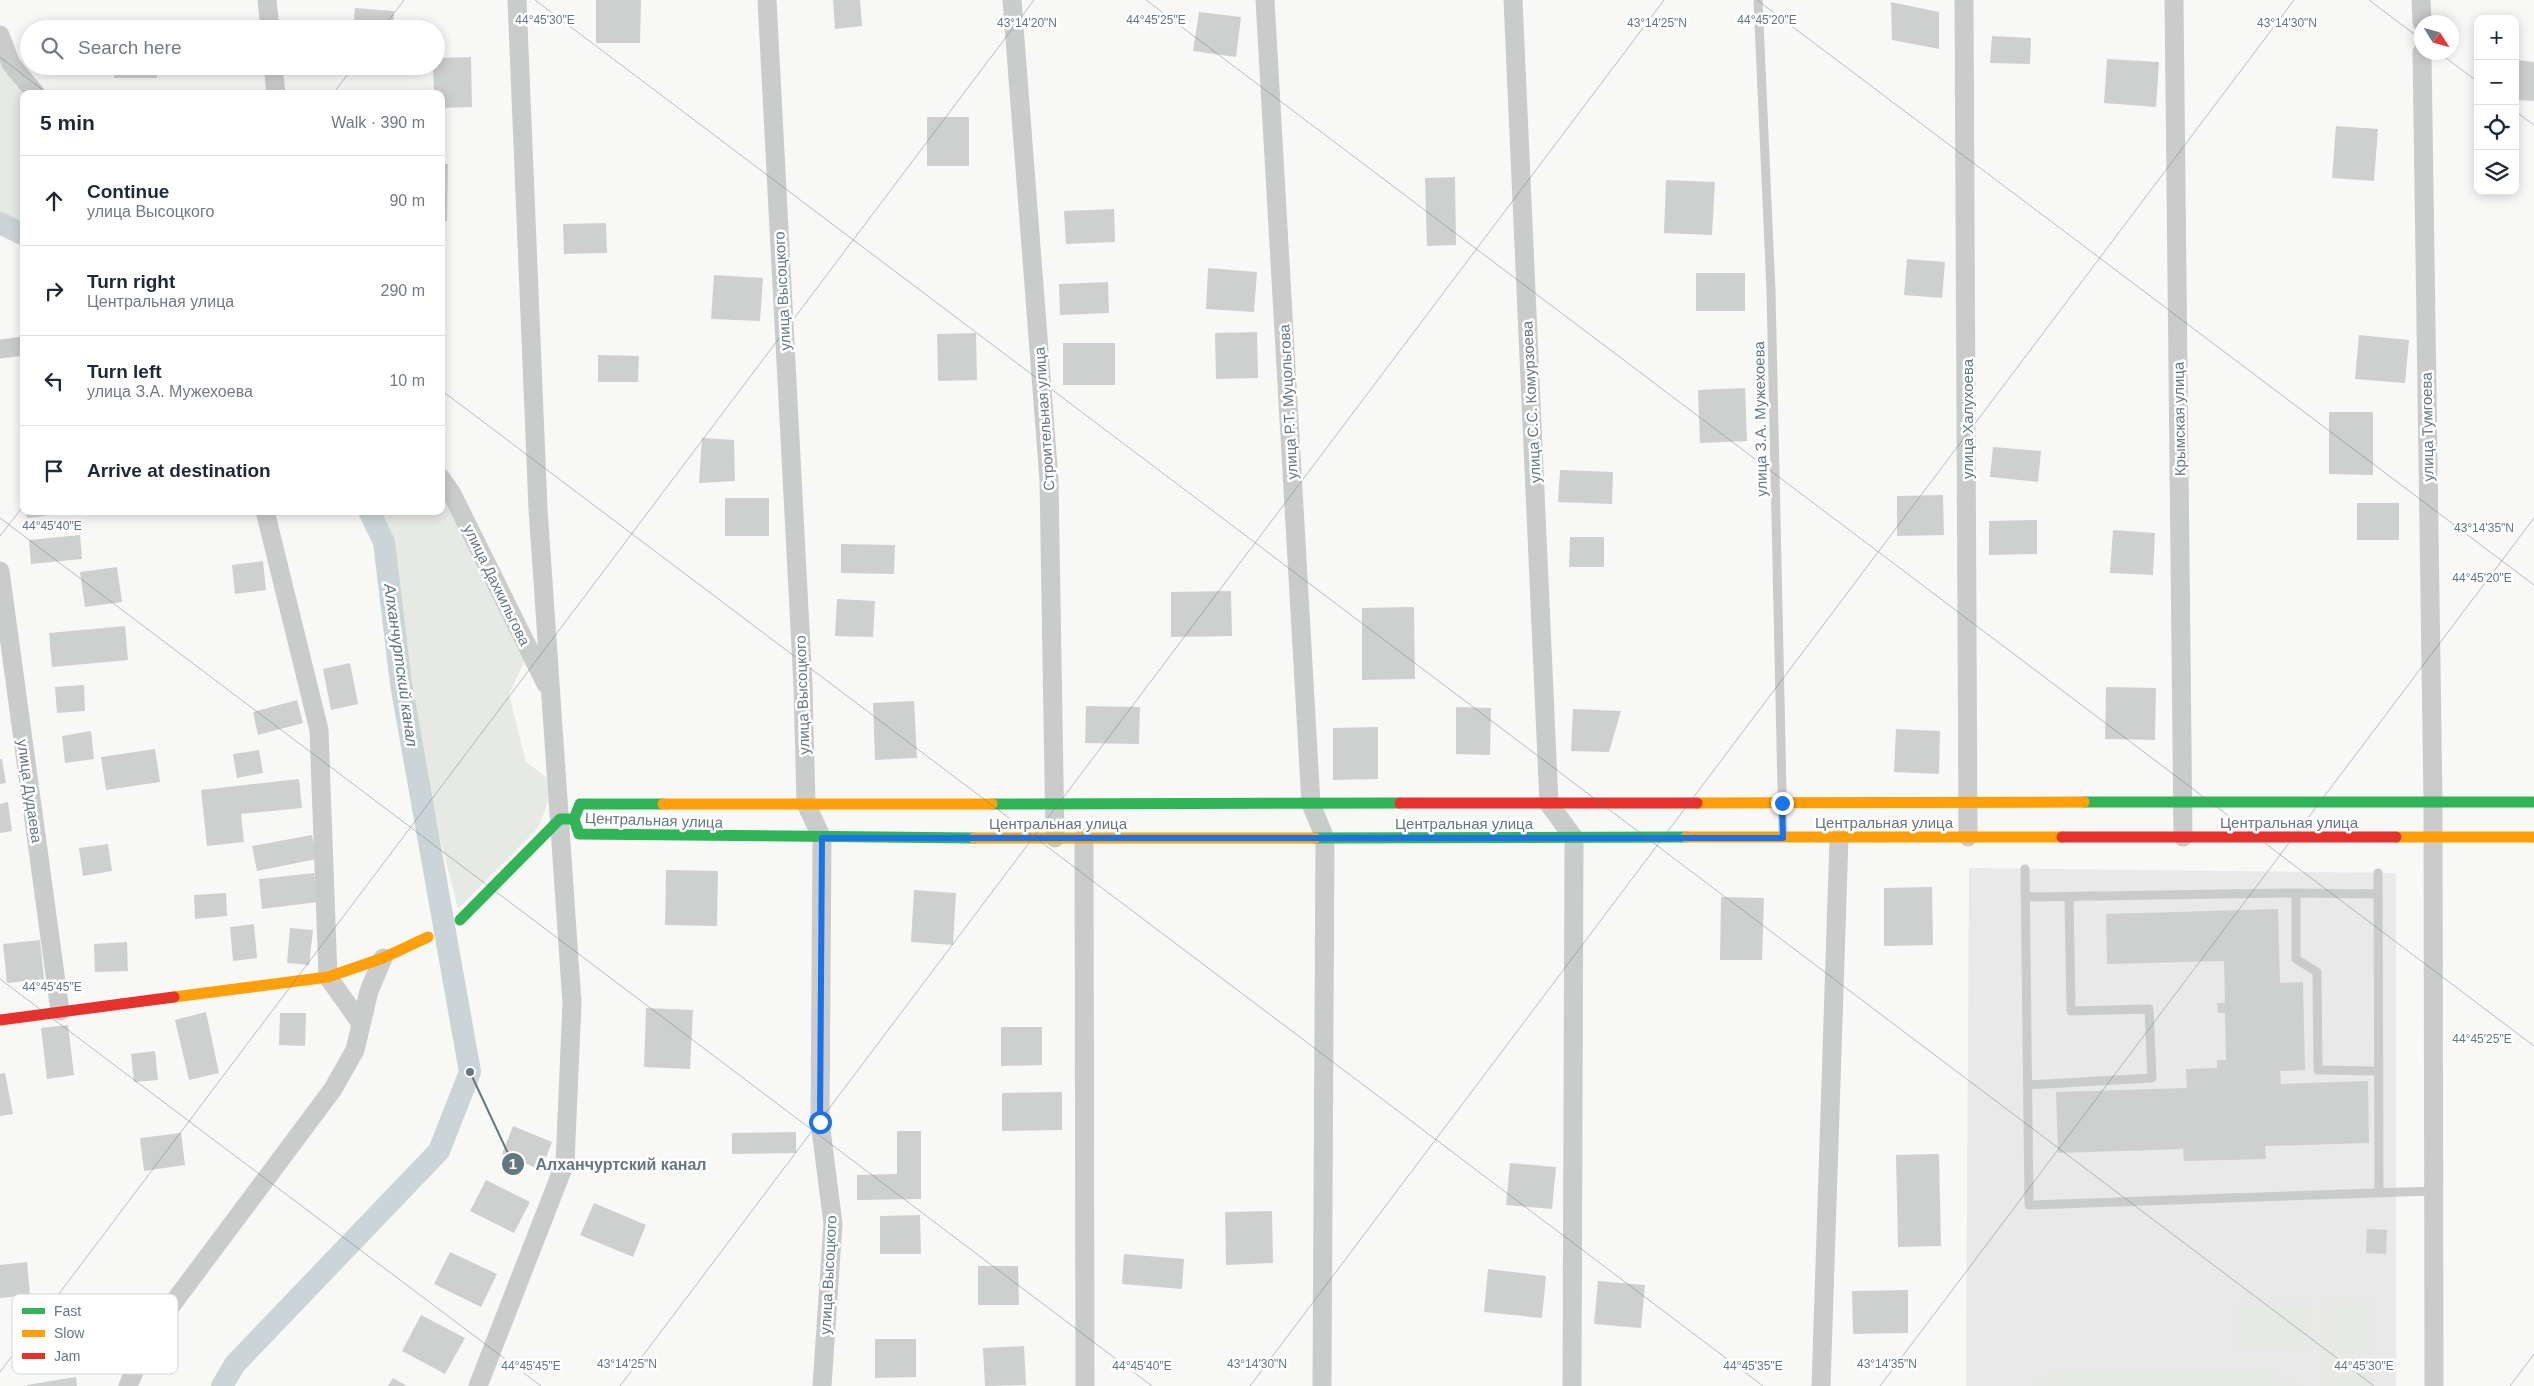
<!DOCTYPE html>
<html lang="en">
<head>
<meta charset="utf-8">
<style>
  :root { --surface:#fff; --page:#f2f2f3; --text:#1f2937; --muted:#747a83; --line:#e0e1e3 }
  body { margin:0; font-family:Helvetica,sans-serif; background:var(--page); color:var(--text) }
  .controls { position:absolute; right:15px; top:15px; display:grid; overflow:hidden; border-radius:10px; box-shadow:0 2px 12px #0003 }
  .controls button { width:45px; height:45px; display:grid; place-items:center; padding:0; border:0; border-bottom:1px solid var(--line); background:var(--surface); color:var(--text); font:25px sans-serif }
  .compass { position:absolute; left:2414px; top:15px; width:45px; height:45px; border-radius:50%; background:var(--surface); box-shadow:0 2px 12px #0003; rotate:127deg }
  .stop { position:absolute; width:15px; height:15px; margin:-11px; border:4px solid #1a73e8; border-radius:50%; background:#fff }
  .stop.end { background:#1a73e8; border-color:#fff; box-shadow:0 1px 5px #0008 }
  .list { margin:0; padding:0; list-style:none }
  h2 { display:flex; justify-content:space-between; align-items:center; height:65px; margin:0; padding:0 20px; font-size:21px }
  h2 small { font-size:16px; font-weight:400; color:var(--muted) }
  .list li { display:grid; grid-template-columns:32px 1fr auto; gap:15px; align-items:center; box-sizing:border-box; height:90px; padding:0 20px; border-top:1px solid var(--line) }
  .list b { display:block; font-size:19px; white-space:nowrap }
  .list p { margin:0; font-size:16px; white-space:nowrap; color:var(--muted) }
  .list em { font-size:16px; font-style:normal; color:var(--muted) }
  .icon { flex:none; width:28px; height:28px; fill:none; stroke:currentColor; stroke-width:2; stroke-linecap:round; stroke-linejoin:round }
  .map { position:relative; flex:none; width:2534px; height:1386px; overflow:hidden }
  .search { position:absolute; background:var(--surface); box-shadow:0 2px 12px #0003; left:20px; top:20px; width:425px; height:55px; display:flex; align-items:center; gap:12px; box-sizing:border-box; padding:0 18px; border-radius:28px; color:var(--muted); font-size:19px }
  .panel { position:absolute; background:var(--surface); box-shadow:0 2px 12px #0003; left:20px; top:90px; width:425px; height:425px; border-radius:10px }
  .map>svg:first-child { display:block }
  .built { fill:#e8e9e8 }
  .green { fill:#e7e9e4 }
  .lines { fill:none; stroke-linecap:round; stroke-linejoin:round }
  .canal { stroke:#cbd4d6; stroke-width:22 }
  .building { fill:#ced0d0 }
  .lane { stroke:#cacccc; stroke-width:9 }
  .street { stroke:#cacccc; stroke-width:19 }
  .fast { stroke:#30b455; stroke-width:11 }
  .slow { stroke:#ff9f0a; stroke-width:11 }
  .jam { stroke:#e5322d; stroke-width:11 }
  .route { stroke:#1a73e8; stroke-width:6 }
  .ticks { fill:none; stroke:#657780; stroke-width:1; stroke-opacity:0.45 }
  .labels { text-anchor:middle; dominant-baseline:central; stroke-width:5; stroke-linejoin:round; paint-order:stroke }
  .street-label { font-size:15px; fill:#657780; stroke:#fff }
  .water-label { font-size:16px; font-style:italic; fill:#60767a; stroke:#fff }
  .key { fill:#fff; stroke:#d1d6d9; stroke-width:1 }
  .key-label { font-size:14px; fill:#657780 }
  .ticks-label { font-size:12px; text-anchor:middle; fill:#657780; stroke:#fff; stroke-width:5; stroke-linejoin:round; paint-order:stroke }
  .leader { fill:none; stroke:#657780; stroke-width:2 }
  .callout-dot { fill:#657780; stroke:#fff; stroke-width:2 }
  .mark-label { font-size:15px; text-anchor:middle; font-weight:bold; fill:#fff }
  .callout-label { font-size:16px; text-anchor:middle; font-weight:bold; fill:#657780; stroke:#fff; stroke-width:5; stroke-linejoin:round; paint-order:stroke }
</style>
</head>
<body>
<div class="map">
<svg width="2534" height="1386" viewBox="0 0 2534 1386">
  <rect width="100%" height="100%" fill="#f8f8f7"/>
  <path class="built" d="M 1969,868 L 2396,873 L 2396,1386 L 1966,1386 Z"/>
  <path class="green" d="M 0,35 L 24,94 L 24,234 L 0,223 Z
    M 441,478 L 525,660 L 509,694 L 526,762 L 547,778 L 548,802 L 538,828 L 458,909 L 401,684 L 384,542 L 369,511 L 441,511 Z
    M 2327,1297 L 2375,1298 L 2372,1386 L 2324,1386 Z
    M 2313,1301 L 2313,1349 L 2236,1349 L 2236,1302 Z
    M 2069,1368 L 2273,1369 L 2298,1386 L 2033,1386 L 2047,1375 Z"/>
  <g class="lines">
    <path class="canal" d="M 0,223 L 24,235
      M 222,1386 L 235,1364 L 439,1151 L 470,1072 L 401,684 L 384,542 L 369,511"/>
  </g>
  <path class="building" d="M 596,0 L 641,0 L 640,43 L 596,43 Z
    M 833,0 L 860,0 L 862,26 L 835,29 Z
    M 1891,2 L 1939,12 L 1939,49 L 1892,40 Z
    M 355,8 L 394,11 L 393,29 L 353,29 Z
    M 1199,12 L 1241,17 L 1236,57 L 1193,51 Z
    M 1992,36 L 2031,38 L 2030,64 L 1990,63 Z
    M 471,57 L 472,107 L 441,108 L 441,94 L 434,94 L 433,66 L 436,66 L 436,58 Z
    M 2107,59 L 2159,62 L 2156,107 L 2104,103 Z
    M 2515,60 L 2534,62 L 2534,101 L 2515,100 Z
    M 114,66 L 157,66 L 157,78 L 114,78 Z
    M 927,117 L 969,117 L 969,166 L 927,166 Z
    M 2336,126 L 2378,129 L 2374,181 L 2332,178 Z
    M 441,164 L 448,164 L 447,221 L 441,221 Z
    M 1455,177 L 1456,245 L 1427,246 L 1425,178 Z
    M 1666,180 L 1715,182 L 1712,235 L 1664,233 Z
    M 1114,209 L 1115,242 L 1066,244 L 1064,211 Z
    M 606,223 L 607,253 L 564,254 L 563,224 Z
    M 1907,259 L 1945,262 L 1942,298 L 1904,295 Z
    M 1208,268 L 1257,272 L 1254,312 L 1206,309 Z
    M 1696,273 L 1745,273 L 1745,311 L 1696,311 Z
    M 714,275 L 763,278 L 760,321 L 711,319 Z
    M 1108,282 L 1109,313 L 1060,315 L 1059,284 Z
    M 1257,332 L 1258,378 L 1216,379 L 1215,333 Z
    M 976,333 L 977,380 L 938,381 L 937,334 Z
    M 2359,335 L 2409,340 L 2405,383 L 2355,379 Z
    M 1063,343 L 1115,343 L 1115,385 L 1063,385 Z
    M 598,355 L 639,356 L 638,382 L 598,382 Z
    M 1745,388 L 1747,441 L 1700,443 L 1698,390 Z
    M 2329,412 L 2373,412 L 2373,475 L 2329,474 Z
    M 702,438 L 734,440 L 735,481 L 699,483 Z
    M 1993,447 L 2041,451 L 2038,482 L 1990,477 Z
    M 1560,470 L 1613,472 L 1612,504 L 1558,502 Z
    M 1943,495 L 1944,535 L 1897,536 L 1897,496 Z
    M 725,498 L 769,498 L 769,536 L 725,536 Z
    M 2357,503 L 2399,503 L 2399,540 L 2357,540 Z
    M 26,511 L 73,511 L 73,512 L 27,518 Z
    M 2037,520 L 2037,554 L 1989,555 L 1989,521 Z
    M 2113,530 L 2155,533 L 2153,575 L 2110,573 Z
    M 80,535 L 82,559 L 31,564 L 29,540 Z
    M 1570,537 L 1604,537 L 1604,567 L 1569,567 Z
    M 841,544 L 895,545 L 894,574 L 841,573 Z
    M 263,561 L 266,590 L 235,594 L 232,565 Z
    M 117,567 L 122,602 L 85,607 L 80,572 Z
    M 1231,591 L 1232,636 L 1171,637 L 1171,592 Z
    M 837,599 L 875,601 L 873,637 L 835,636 Z
    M 1414,607 L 1415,679 L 1362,680 L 1362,608 Z
    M 125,626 L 128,660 L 52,667 L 49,633 Z
    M 350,663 L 358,704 L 331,710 L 323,669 Z
    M 84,685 L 85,711 L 57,713 L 55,687 Z
    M 2106,687 L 2156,688 L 2155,740 L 2105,739 Z
    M 297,700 L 303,723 L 258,735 L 253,712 Z
    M 914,701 L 917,758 L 875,760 L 873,703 Z
    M 1086,706 L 1140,707 L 1139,744 L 1085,743 Z
    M 1456,707 L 1491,708 L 1490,755 L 1456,754 Z
    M 1573,709 L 1621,711 L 1609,752 L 1571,751 Z
    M 1378,727 L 1378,779 L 1333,780 L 1333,728 Z
    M 1896,729 L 1940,731 L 1939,774 L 1894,772 Z
    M 91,731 L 94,759 L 65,763 L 62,736 Z
    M 155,749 L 160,782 L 106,790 L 101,757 Z
    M 259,750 L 263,773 L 237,778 L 233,754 Z
    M 0,759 L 2,759 L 6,783 L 0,784 Z
    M 299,779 L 302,808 L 241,814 L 244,842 L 207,846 L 201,790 Z
    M 8,802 L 12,831 L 0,833 L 0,804 Z
    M 312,835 L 317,859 L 257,871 L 252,846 Z
    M 108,844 L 112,871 L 83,876 L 79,848 Z
    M 666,870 L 718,871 L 717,926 L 665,925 Z
    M 314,873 L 318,902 L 262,909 L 259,879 Z
    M 1932,887 L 1933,945 L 1884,946 L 1884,888 Z
    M 914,890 L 956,893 L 953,945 L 911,942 Z
    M 226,893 L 227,916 L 195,919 L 194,895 Z
    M 1721,897 L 1764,898 L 1762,960 L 1720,960 Z
    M 2278,909 L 2280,983 L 2303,982 L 2305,1070 L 2280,1071 L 2281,1084 L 2368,1081 L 2369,1143 L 2265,1146 L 2266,1159 L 2184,1161 L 2183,1149 L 2058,1153 L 2056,1092 L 2187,1088 L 2186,1069 L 2217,1068 L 2217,1060 L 2226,1060 L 2225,1013 L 2218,1013 L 2217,1003 L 2225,1003 L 2224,961 L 2107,964 L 2106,914 Z
    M 254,924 L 257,958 L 233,961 L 230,927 Z
    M 290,928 L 313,930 L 309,965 L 287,963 Z
    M 40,940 L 44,979 L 7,983 L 3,944 Z
    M 127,942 L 128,971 L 95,972 L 94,944 Z
    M 646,1008 L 693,1010 L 690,1069 L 644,1067 Z
    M 206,1012 L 219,1073 L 189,1080 L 175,1020 Z
    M 280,1013 L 306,1013 L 305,1046 L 279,1045 Z
    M 68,1025 L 74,1075 L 47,1079 L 41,1028 Z
    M 1001,1027 L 1042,1027 L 1042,1065 L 1001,1066 Z
    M 155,1051 L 158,1080 L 134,1082 L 131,1054 Z
    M 5,1073 L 13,1114 L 0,1116 L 0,1074 Z
    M 1062,1092 L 1062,1130 L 1002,1131 L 1002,1093 Z
    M 513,1126 L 552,1142 L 541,1170 L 502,1154 Z
    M 897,1131 L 921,1131 L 921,1199 L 857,1200 L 857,1175 L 897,1174 Z
    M 796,1132 L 796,1153 L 732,1154 L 732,1133 Z
    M 181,1133 L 185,1165 L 144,1171 L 140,1138 Z
    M 1939,1154 L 1941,1246 L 1898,1247 L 1896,1155 Z
    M 1510,1163 L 1556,1167 L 1552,1209 L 1506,1205 Z
    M 486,1180 L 530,1202 L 514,1233 L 470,1211 Z
    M 594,1203 L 646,1225 L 633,1257 L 580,1235 Z
    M 1272,1211 L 1273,1263 L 1226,1265 L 1225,1212 Z
    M 920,1215 L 921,1254 L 880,1254 L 880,1216 Z
    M 2367,1229 L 2387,1230 L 2386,1254 L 2366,1253 Z
    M 450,1252 L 497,1274 L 481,1307 L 434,1284 Z
    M 1124,1254 L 1184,1259 L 1182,1289 L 1122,1284 Z
    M 27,1262 L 30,1295 L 0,1298 L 0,1265 Z
    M 978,1266 L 1018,1266 L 1019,1305 L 978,1305 Z
    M 1488,1269 L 1546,1276 L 1542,1318 L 1484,1312 Z
    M 1598,1281 L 1645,1285 L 1641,1328 L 1594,1324 Z
    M 1908,1290 L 1908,1333 L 1853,1334 L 1852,1291 Z
    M 421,1315 L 465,1338 L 445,1374 L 402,1351 Z
    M 875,1339 L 916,1339 L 916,1377 L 875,1378 Z
    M 1024,1346 L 1026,1385 L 985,1386 L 983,1348 Z
    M 76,1377 L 77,1386 L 27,1386 L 27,1385 Z
    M 393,1378 L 407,1386 L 388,1386 Z"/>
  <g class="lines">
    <path class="lane" d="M 1758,0 L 1771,291 L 1783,835
      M 2025,869 L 2029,1205 L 2433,1191
      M 2378,873 L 2379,1193
      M 2296,893 L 2296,959 L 2317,972 L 2318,1070 L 2379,1071
      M 2025,897 L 2296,893 L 2378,894
      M 2028,1085 L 2152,1078 L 2149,1009 L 2071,1011 L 2069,897"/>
    <path class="street" d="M 267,0 L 270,29
      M 767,0 L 803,686 L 806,804 L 822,838 L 820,1122 L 833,1224 L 822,1386
      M 1012,0 L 1049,480 L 1055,838
      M 1265,0 L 1311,804 L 1325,838 L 1322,1386
      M 1513,0 L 1549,804 L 1574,838 L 1572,1386
      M 1964,0 L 1968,837
      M 2174,0 L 2183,837
      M 2421,0 L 2422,22
      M 0,35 L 11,64 L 36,94
      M 2422,52 L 2433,802 L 2434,1386
      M 273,66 L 276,94
      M 0,349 L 24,346
      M 441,478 L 452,494 L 546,684
      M 265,511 L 319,730 L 328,977 L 360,1022
      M 0,571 L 60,1011
      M 1084,838 L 1085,1386
      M 128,1386 L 150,1334 L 333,1089 L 355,1050 L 369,991 L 383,958
      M 478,1386 L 565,1163 L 572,1003 L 538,509 L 517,0
      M 1821,1386 L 1839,838"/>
    <path class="fast" d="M 2084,802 L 2534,802
      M 663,804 L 580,804 L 574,819 L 579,834 L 974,838
      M 992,804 L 1400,803
      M 1315,838 L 1686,837
      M 460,920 L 560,819 L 574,819"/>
    <path class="slow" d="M 1697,803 L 2084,802
      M 663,804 L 992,804
      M 1686,837 L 2062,837
      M 2396,837 L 2534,837
      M 974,838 L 1315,838
      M 174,997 L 328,977 L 383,958 L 428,937"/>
    <path class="jam" d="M 1400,803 L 1697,803
      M 2062,837 L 2396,837
      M 0,1020 L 174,997"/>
  </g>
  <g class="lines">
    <path class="route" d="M 820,1122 L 822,838 L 1783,838 L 1782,803"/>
  </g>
  <path class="ticks" d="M 535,0 L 2374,1386M 1146,0 L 2534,1046M 1757,0 L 2534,585M 2369,0 L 2422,40M 382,29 L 404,0M 2438,52 L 2478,82M 0,57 L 48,94M 333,94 L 354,66M 2515,111 L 2534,125M 441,390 L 1763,1386M 0,518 L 1152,1386M 0,536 L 24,505M 0,979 L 541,1386M 0,1372 L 1034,0M 620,1386 L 1664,0M 1250,1386 L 2294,0M 1880,1386 L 2534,518M 2510,1386 L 2534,1354"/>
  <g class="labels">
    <g class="street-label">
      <text transform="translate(782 291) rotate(-93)">улица Высоцкого</text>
      <text transform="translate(1288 402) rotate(-93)">улица Р.Т. Муцольгова</text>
      <text transform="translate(1531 402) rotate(-93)">улица С.С. Комурзоева</text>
      <text transform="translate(1044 419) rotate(-94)">Строительная улица</text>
      <text transform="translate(1760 419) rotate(-91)">улица З.А. Мужехоева</text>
      <text transform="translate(1967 419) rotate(-90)">улица Халухоева</text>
      <text transform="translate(2179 419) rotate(-91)">Крымская улица</text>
      <text transform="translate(2427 427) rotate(-91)">улица Тумгоева</text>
      <text transform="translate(497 585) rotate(64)">улица Дахкильгова</text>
      <text transform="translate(802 695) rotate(-92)">улица Высоцкого</text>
      <text transform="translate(30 791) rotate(82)">улица Дудаева</text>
      <text transform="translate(654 820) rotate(2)">Центральная улица</text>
      <text x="1884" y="822">Центральная улица</text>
      <text x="2289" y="822">Центральная улица</text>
      <text x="1058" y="823">Центральная улица</text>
      <text x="1464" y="823">Центральная улица</text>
      <text transform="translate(828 1275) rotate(-87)">улица Высоцкого</text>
    </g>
    <g class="water-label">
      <text transform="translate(401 665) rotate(82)">Алханчуртский канал</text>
    </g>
  </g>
  <rect x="12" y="1294" width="166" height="80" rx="8" class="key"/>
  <rect x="22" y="1308" width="23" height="6" fill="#30b455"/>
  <rect x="22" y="1330" width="23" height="7" fill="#ff9f0a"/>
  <rect x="22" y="1353" width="23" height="6" fill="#e5322d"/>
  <g class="key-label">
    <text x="54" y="1316">Fast</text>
    <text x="54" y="1338">Slow</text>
    <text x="54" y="1361">Jam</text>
  </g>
  <g class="ticks-label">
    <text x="545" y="24">44°45'30"E</text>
    <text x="1156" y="24">44°45'25"E</text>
    <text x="1767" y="24">44°45'20"E</text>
    <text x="1027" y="27">43°14'20"N</text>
    <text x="1657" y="27">43°14'25"N</text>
    <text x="2287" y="27">43°14'30"N</text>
    <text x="52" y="530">44°45'40"E</text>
    <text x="2484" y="532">43°14'35"N</text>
    <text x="2482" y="582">44°45'20"E</text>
    <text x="52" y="991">44°45'45"E</text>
    <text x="2482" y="1043">44°45'25"E</text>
    <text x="627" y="1368">43°14'25"N</text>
    <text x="1257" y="1368">43°14'30"N</text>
    <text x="1887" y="1368">43°14'35"N</text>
    <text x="531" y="1370">44°45'45"E</text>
    <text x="1142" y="1370">44°45'40"E</text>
    <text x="1753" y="1370">44°45'35"E</text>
    <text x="2364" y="1370">44°45'30"E</text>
  </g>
  <path class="leader" d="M470 1072L513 1164"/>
  <g class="callout-dot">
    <circle cx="470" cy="1072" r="5"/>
    <circle cx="513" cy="1164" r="12"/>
  </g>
  <g class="mark-label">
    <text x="513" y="1169">1</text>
  </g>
  <g class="callout-label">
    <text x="621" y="1170">Алханчуртский канал</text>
  </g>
</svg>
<div class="controls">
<button>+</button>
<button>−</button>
<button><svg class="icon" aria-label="locate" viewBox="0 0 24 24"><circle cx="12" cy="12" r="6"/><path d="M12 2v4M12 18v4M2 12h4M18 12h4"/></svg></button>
<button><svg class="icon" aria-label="layers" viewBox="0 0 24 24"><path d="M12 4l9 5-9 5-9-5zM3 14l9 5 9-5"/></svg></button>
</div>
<svg class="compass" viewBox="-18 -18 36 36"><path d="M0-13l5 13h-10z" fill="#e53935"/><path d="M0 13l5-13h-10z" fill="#747a83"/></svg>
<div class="stop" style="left:820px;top:1122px"></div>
<div class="stop end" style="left:1782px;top:803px"></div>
<div class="search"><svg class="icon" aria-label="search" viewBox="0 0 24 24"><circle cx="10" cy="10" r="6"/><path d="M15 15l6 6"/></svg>Search here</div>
<section class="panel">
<h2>5 min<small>Walk · 390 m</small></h2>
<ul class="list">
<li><svg class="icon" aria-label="ahead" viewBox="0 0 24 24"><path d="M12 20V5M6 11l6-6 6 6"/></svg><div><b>Continue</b><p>улица Высоцкого</p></div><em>90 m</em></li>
<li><svg class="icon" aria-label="right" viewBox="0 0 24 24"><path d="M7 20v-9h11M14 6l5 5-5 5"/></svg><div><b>Turn right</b><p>Центральная улица</p></div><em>290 m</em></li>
<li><svg class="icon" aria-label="left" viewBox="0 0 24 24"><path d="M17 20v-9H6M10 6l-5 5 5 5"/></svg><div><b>Turn left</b><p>улица З.А. Мужехоева</p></div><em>10 m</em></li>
<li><svg class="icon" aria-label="arrive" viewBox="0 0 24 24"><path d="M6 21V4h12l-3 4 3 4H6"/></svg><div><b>Arrive at destination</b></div></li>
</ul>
</section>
</div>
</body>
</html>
